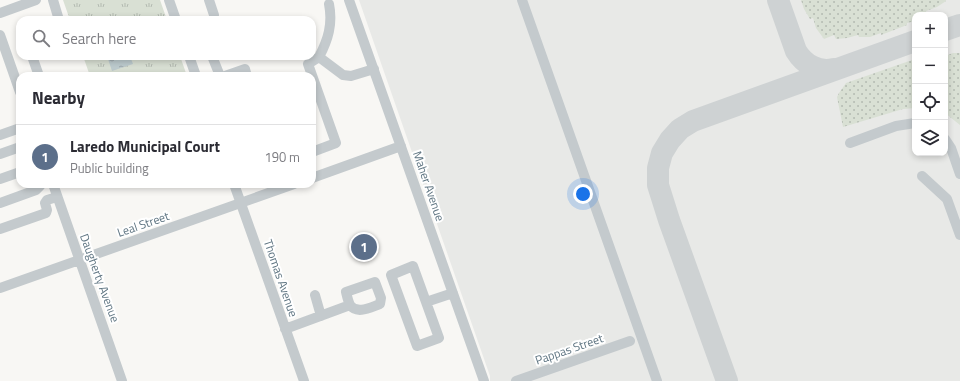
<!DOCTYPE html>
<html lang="en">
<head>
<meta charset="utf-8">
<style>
  :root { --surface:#fff; --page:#f7f7f7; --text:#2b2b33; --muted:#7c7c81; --line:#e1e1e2; --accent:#2563eb }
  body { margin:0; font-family:"Titillium Web",sans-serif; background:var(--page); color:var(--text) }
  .controls { position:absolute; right:12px; top:12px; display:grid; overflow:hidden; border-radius:8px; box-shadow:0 2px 6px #0003 }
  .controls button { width:36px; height:36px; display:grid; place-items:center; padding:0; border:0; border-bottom:1px solid var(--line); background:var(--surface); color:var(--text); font:20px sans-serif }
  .you { position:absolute; left:583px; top:194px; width:14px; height:14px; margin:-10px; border:3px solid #fff; border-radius:50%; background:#1a73e8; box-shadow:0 0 0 6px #1a73e833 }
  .badge { display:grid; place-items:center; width:26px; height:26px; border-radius:50%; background:var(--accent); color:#fff; font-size:13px; font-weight:700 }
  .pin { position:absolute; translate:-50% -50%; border:2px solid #fff; box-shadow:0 1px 4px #0006 }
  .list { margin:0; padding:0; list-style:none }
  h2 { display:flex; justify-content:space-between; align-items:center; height:52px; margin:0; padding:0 16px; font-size:17px }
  h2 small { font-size:13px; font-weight:400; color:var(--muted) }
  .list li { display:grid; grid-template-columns:26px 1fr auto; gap:12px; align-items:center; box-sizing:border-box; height:64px; padding:0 16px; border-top:1px solid var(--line) }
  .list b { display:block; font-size:15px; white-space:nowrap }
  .list p { margin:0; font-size:13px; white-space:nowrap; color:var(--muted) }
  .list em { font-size:13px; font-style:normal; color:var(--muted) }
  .icon { flex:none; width:22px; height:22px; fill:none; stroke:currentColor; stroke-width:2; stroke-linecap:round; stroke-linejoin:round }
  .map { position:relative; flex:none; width:960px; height:381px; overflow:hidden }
  .search { position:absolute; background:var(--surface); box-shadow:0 2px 6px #0003; left:16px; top:16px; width:300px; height:44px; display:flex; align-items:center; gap:10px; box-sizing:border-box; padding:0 14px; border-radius:12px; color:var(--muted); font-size:15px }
  .panel { position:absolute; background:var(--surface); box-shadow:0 2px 6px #0003; left:16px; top:72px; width:300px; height:116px; border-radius:12px }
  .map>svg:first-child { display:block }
  .built { fill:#e8e9e7; fill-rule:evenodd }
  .grass { fill:url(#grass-dots) }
  .park { fill:url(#park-tufts) }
  .water { fill:url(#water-ripples) }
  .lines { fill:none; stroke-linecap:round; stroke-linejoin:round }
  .taxiway { stroke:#ced2d3; stroke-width:22 }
  .minor { stroke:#c4cacd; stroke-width:10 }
  .labels { text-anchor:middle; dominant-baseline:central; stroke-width:4; stroke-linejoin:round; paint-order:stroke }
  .street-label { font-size:12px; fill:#5f7582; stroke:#fff }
</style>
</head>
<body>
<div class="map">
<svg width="960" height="381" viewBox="0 0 960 381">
  <defs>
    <pattern id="grass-dots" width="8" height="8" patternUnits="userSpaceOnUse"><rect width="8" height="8" fill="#d9e0d4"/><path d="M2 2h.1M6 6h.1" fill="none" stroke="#b3bab1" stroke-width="1.8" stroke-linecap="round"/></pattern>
    <pattern id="park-tufts" width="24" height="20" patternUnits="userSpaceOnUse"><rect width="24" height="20" fill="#d9e0d4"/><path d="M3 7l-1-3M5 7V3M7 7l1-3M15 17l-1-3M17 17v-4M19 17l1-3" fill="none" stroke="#b3bab1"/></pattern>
    <pattern id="water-ripples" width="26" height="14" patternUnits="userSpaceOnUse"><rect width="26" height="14" fill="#bdcbce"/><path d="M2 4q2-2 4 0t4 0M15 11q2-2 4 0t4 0" fill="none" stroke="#9da9ad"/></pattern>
  </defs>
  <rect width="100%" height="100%" fill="#f8f7f4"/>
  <path class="built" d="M 359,0 L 960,0 L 960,381 L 490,381 L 490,376 ZM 915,15 L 945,15 L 945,153 L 915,153 Z"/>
  <path class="grass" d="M 801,0 L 946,0 L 946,1 L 937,7 L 926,11 L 927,14 L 925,15 L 915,15 L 915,21 L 907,23 L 907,25 L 881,35 L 881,33 L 870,37 L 859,37 L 858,35 L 847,38 L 836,39 L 834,35 L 824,39 L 816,28 L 813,18 L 810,19 L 804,9 Z
    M 953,53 L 960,53 L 960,125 L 945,113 L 945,56 Z
    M 915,59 L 915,108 L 903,109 L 843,127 L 837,97 L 839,93 L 846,83 Z"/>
  <path class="park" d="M 63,0 L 160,0 L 167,20 L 70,20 Z
    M 83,56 L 180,56 L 187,76 L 90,76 Z"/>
  <path class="water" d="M 107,56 L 130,56 L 133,64 L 112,71 Z"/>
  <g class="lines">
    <path class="taxiway" d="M 778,0 L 796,51 C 804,64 818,73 834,69
      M 945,30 L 960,25
      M 727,381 L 669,220 L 658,185 L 658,168 L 662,153 L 670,140 L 680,129 L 693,121 L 915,41"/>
    <path class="minor" d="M 53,0 L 59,20
      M 169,0 L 176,20
      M 209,0 L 214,15
      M 349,0 L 484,381
      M 522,0 L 657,381
      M 329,4 C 333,24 328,40 319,57 L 343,75 L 351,76 L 374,69
      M 0,13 L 36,0
      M 0,35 L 20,92
      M 32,56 L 39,76
      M 189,56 L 196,76
      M 212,56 L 220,76
      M 225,76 L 245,69 L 247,76
      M 0,135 L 20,128
      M 945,139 L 951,148 L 960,174
      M 850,143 L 896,126 L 915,123
      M 312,152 L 336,143 L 308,64 L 319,57
      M 0,154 L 20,147
      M 922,176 L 947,199 L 960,235
      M 312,178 L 401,146
      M 0,179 L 20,172
      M 53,184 L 122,381
      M 234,184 L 304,381
      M 0,203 L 36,190 L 40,186 L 39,184
      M 0,229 L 46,213 L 47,210 L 45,203 L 47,200 L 57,197
      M 375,282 L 381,298 L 380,304 C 371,307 357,315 350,305 C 348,301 347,296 346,292 Z
      M 0,288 L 294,184
      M 315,295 L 321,316
      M 426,302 L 439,338 L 417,346 L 391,275 L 413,266 L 426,302 L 453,293
      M 285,329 L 350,305
      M 516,381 L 630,341"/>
  </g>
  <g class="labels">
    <g class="street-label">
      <text transform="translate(429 186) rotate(71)">Maher Avenue</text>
      <text transform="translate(143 224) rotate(-19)">Leal Street</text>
      <text transform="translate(100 278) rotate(70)">Daugherty Avenue</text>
      <text transform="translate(281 278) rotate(71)">Thomas Avenue</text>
      <text transform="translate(569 349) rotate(-19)">Pappas Street</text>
    </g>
  </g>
</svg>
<div class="controls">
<button>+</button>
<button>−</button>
<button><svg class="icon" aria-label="locate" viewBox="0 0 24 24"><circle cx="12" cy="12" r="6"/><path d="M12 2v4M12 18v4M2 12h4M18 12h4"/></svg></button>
<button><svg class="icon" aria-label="layers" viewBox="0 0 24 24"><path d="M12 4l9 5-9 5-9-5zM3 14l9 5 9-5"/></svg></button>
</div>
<div class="you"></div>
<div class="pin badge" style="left:364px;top:247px;background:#5c6f8a">1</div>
<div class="search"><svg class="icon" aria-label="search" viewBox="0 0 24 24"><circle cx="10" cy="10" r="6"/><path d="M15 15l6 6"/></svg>Search here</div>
<section class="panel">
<h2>Nearby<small></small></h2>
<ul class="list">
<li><span class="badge" style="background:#5c6f8a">1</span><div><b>Laredo Municipal Court</b><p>Public building</p></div><em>190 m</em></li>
</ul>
</section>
</div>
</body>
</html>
